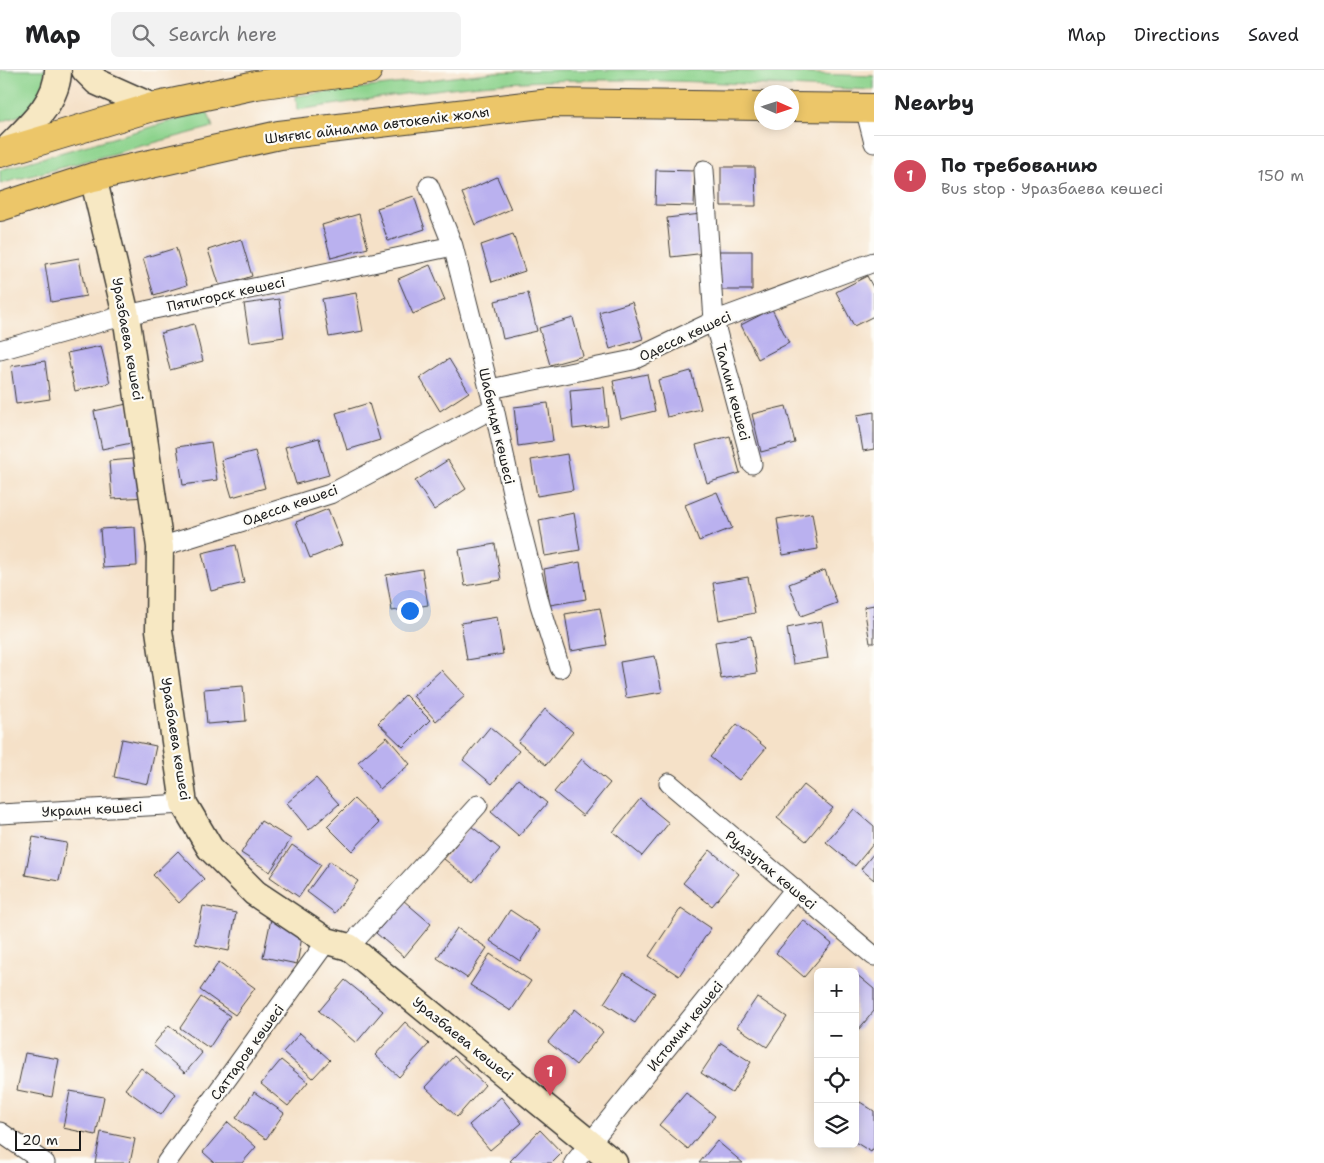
<!DOCTYPE html>
<html lang="en">
<head>
<meta charset="utf-8">
<style>
  :root { --surface:#fff; --page:#f2f2f2; --text:#202124; --muted:#757577; --line:#e0e0e0; --accent:#d1495b }
  body { margin:0; font-family:"Shantell Sans",sans-serif; background:var(--page); color:var(--text) }
  .controls { position:absolute; right:15px; bottom:15px; display:grid; overflow:hidden; border-radius:8px; box-shadow:0 2px 12px #0003 }
  .controls button { width:45px; height:45px; display:grid; place-items:center; padding:0; border:0; border-bottom:1px solid var(--line); background:var(--surface); color:var(--text); font:25px sans-serif }
  .compass { position:absolute; left:754px; top:15px; width:45px; height:45px; border-radius:50%; background:var(--surface); box-shadow:0 2px 12px #0003; rotate:93deg }
  .scale { position:absolute; left:15px; bottom:12px; width:66px; box-sizing:border-box; padding-left:5px; border:2px solid #1c1c1c; border-top:0; font-size:14px; line-height:18px; white-space:nowrap; color:#1c1c1c; -webkit-text-stroke:4px #fdfcf7; paint-order:stroke }
  .you { position:absolute; left:409px; top:540px; width:18px; height:18px; margin:-12px; border:4px solid #fff; border-radius:50%; background:#1a73e8; box-shadow:0 0 0 8px #1a73e833 }
  .badge { display:grid; place-items:center; width:32px; height:32px; border-radius:50%; background:var(--accent); color:#fff; font-size:16px; font-weight:700 }
  .pin { position:absolute; translate:-50% -41px; filter:drop-shadow(0 1px 2px #0008) }
  .pin::after { content:''; position:absolute; top:26px; width:18px; height:15px; background:inherit; clip-path:polygon(0 0,100% 0,50% 100%) }
  .list { margin:0; padding:0; list-style:none }
  h2 { display:flex; justify-content:space-between; align-items:center; height:65px; margin:0; padding:0 20px; font-size:21px }
  h2 small { font-size:16px; font-weight:400; color:var(--muted) }
  .list li { display:grid; grid-template-columns:32px 1fr auto; gap:15px; align-items:center; box-sizing:border-box; height:80px; padding:0 20px; border-top:1px solid var(--line) }
  .list b { display:block; font-size:19px; white-space:nowrap }
  .list p { margin:0; font-size:16px; white-space:nowrap; color:var(--muted) }
  .list em { font-size:16px; font-style:normal; color:var(--muted) }
  .icon { flex:none; width:28px; height:28px; fill:none; stroke:currentColor; stroke-width:2; stroke-linecap:round; stroke-linejoin:round }
  .map { position:relative; flex:none; width:874px; height:1093px; overflow:hidden }
  header { display:flex; align-items:center; gap:30px; box-sizing:border-box; height:70px; padding:0 25px; background:var(--surface); border-bottom:1px solid var(--line) }
  header strong { font-size:24px }
  nav { display:flex; gap:28px; margin-inline-start:auto; font-size:18px }
  .search { width:350px; height:45px; background:var(--page); display:flex; align-items:center; gap:12px; box-sizing:border-box; padding:0 18px; border-radius:8px; color:var(--muted); font-size:19px }
  main { display:flex }
  aside { flex:1; background:var(--surface) }
  .map>svg:first-child { display:block }
  .green { fill:#8dd38d; stroke:#547854 }
  .building { fill:#bab1ef }
  .lines { fill:none; stroke-linecap:round; stroke-linejoin:round }
  .street-casing { stroke:#3d3a36; stroke-width:21 }
  .secondary-casing { stroke:#3d3a36; stroke-width:29 }
  .primary-casing { stroke:#3d3a36; stroke-width:30 }
  .street { stroke:#fff; stroke-width:19 }
  .secondary { stroke:#f7e8c3; stroke-width:26 }
  .primary { stroke:#ecc669; stroke-width:28 }
  .labels { text-anchor:middle; dominant-baseline:central; stroke-width:4.5; stroke-linejoin:round; paint-order:stroke }
  .street-label { font-size:14px; fill:#1c1c1c; stroke:#fdfcf7 }
</style>
</head>
<body>
<header>
<strong>Map</strong>
<div class="search"><svg class="icon" aria-label="search" viewBox="0 0 24 24"><circle cx="10" cy="10" r="6"/><path d="M15 15l6 6"/></svg>Search here</div>
<nav><a>Map</a><a>Directions</a><a>Saved</a></nav>
</header>
<main>
<div class="map">
<svg width="874" height="1093" viewBox="0 0 874 1093">
  <rect width="100%" height="100%" fill="#fdfcf7"/>
  <filter id="ink" filterUnits="userSpaceOnUse"><feTurbulence type="fractalNoise" baseFrequency=".02" numOctaves="2"/><feDisplacementMap in="SourceGraphic" scale="10" xChannelSelector="R" yChannelSelector="G"/><feConvolveMatrix kernelMatrix="1 2 1 2 8 2 1 2 1" color-interpolation-filters="sRGB"/></filter>
  <filter id="wash" filterUnits="userSpaceOnUse"><feTurbulence type="fractalNoise" baseFrequency=".0096" numOctaves="4" result="noise"/><feDisplacementMap in="SourceGraphic" scale="20" xChannelSelector="R" yChannelSelector="G"/><feGaussianBlur stdDeviation="1.12" result="paint"/><feColorMatrix in="noise" values="0 0 0 0 0 0 0 0 0 0 0 0 0 0 0 0 0 1.4 0 .05"/><feComposite in="paint" operator="in"/></filter>
  <g filter="url(#wash)">
    <rect width="100%" height="100%" fill="#f5e1c8"/>
    <path class="green" d="M 0,0 L 45,0 C 42,40 37,40 0,52 Z
      M 555,0 L 700,0 L 874,6 L 874,20 C 747,15 619,4 492,14 C 427,19 362,31 297,40 L 296,26 L 495,2 Z
      M 207,41 L 213,57 L 0,114 L 0,100 Z"/>
    <g id="blocks">
      <path class="building" d="M 721,97 L 755,97 L 756,136 L 721,136 Z
        M 656,100 L 695,101 L 694,136 L 655,135 Z
        M 497,107 L 511,139 L 475,155 L 462,123 Z
        M 414,126 L 425,159 L 388,171 L 377,138 Z
        M 359,144 L 368,178 L 331,188 L 322,155 Z
        M 701,144 L 706,183 L 671,187 L 667,148 Z
        M 513,164 L 525,201 L 492,212 L 481,175 Z
        M 241,169 L 252,206 L 220,217 L 208,180 Z
        M 176,178 L 187,215 L 154,225 L 143,188 Z
        M 717,181 L 752,181 L 752,220 L 718,220 Z
        M 79,188 L 86,226 L 51,232 L 45,194 Z
        M 430,195 L 445,230 L 413,244 L 398,209 Z
        M 867,206 L 874,219 L 874,246 L 854,256 L 836,222 Z
        M 356,223 L 363,261 L 329,267 L 322,229 Z
        M 528,223 L 537,261 L 503,269 L 495,231 Z
        M 279,229 L 284,267 L 250,272 L 244,234 Z
        M 632,232 L 643,269 L 610,279 L 599,242 Z
        M 772,239 L 789,273 L 758,289 L 741,255 Z
        M 573,248 L 583,286 L 550,295 L 539,258 Z
        M 194,254 L 203,291 L 170,300 L 161,263 Z
        M 101,276 L 110,313 L 75,321 L 67,283 Z
        M 449,289 L 469,322 L 440,341 L 420,308 Z
        M 45,291 L 50,329 L 16,334 L 11,296 Z
        M 691,301 L 701,339 L 667,347 L 658,310 Z
        M 647,304 L 655,341 L 621,349 L 613,311 Z
        M 604,317 L 608,355 L 573,359 L 570,320 Z
        M 369,333 L 380,370 L 347,380 L 336,343 Z
        M 548,333 L 553,371 L 518,376 L 514,337 Z
        M 127,334 L 136,372 L 102,379 L 94,341 Z
        M 786,336 L 795,373 L 761,382 L 752,344 Z
        M 874,342 L 874,379 L 863,381 L 857,345 Z
        M 730,366 L 740,403 L 707,413 L 696,375 Z
        M 319,368 L 329,405 L 296,414 L 285,377 Z
        M 211,372 L 217,410 L 183,415 L 177,377 Z
        M 255,381 L 265,418 L 232,427 L 221,390 Z
        M 567,384 L 573,420 L 537,426 L 531,390 Z
        M 144,388 L 147,427 L 112,429 L 109,391 Z
        M 448,390 L 466,419 L 434,440 L 415,411 Z
        M 717,422 L 732,458 L 699,471 L 685,435 Z
        M 328,439 L 342,475 L 310,488 L 296,452 Z
        M 574,443 L 580,480 L 545,486 L 539,450 Z
        M 812,443 L 818,479 L 783,485 L 777,449 Z
        M 135,457 L 137,496 L 103,498 L 100,459 Z
        M 495,474 L 501,510 L 465,516 L 459,480 Z
        M 236,475 L 244,513 L 211,521 L 202,483 Z
        M 580,492 L 586,529 L 550,535 L 544,499 Z
        M 422,499 L 428,535 L 392,541 L 386,505 Z
        M 825,500 L 837,533 L 801,546 L 789,514 Z
        M 748,507 L 755,543 L 719,550 L 713,513 Z
        M 874,535 L 874,573 L 870,573 L 864,537 Z
        M 600,538 L 607,575 L 571,581 L 565,544 Z
        M 497,547 L 503,584 L 467,590 L 461,553 Z
        M 822,551 L 828,588 L 793,594 L 787,558 Z
        M 751,566 L 757,603 L 721,609 L 715,572 Z
        M 655,586 L 662,622 L 626,628 L 620,592 Z
        M 441,600 L 465,626 L 436,651 L 413,626 Z
        M 243,616 L 246,651 L 207,654 L 204,619 Z
        M 405,625 L 430,650 L 403,677 L 378,653 Z
        M 545,639 L 573,662 L 546,695 L 518,672 Z
        M 737,654 L 766,678 L 739,710 L 710,687 Z
        M 490,657 L 519,681 L 492,714 L 463,690 Z
        M 387,667 L 410,694 L 380,719 L 358,692 Z
        M 122,669 L 156,676 L 148,714 L 114,707 Z
        M 582,689 L 610,713 L 583,746 L 554,722 Z
        M 316,708 L 339,734 L 309,760 L 287,733 Z
        M 518,709 L 547,733 L 519,766 L 491,742 Z
        M 804,715 L 833,738 L 806,771 L 777,748 Z
        M 354,729 L 379,753 L 352,781 L 327,756 Z
        M 640,729 L 669,753 L 642,786 L 613,762 Z
        M 854,739 L 874,756 L 874,773 L 855,796 L 826,772 Z
        M 261,751 L 291,769 L 270,802 L 241,783 Z
        M 471,756 L 500,779 L 473,812 L 444,789 Z
        M 33,767 L 67,773 L 59,811 L 25,805 Z
        M 292,775 L 321,795 L 299,827 L 270,807 Z
        M 710,780 L 739,804 L 712,836 L 683,813 Z
        M 178,781 L 204,809 L 179,833 L 153,805 Z
        M 874,783 L 874,810 L 861,799 Z
        M 330,791 L 358,811 L 335,843 L 307,822 Z
        M 403,830 L 431,854 L 404,887 L 376,863 Z
        M 203,836 L 236,843 L 229,881 L 195,874 Z
        M 681,838 L 711,858 L 679,906 L 649,886 Z
        M 510,840 L 540,860 L 520,891 L 490,871 Z
        M 271,849 L 304,856 L 297,894 L 263,887 Z
        M 803,850 L 832,874 L 804,907 L 776,883 Z
        M 457,858 L 487,878 L 467,908 L 437,888 Z
        M 490,884 L 531,911 L 511,941 L 470,915 Z
        M 219,892 L 255,918 L 235,945 L 200,920 Z
        M 624,903 L 655,923 L 635,953 L 604,933 Z
        M 856,904 L 874,919 L 874,941 L 858,960 L 855,958 Z
        M 345,910 L 383,941 L 356,973 L 319,941 Z
        M 201,927 L 230,946 L 209,978 L 180,958 Z
        M 757,927 L 787,947 L 767,977 L 737,957 Z
        M 575,939 L 603,962 L 576,995 L 548,972 Z
        M 405,952 L 429,974 L 399,1007 L 375,985 Z
        M 169,955 L 202,983 L 185,1003 L 153,975 Z
        M 300,963 L 330,990 L 313,1008 L 283,982 Z
        M 721,973 L 751,992 L 732,1023 L 701,1003 Z
        M 25,983 L 59,989 L 52,1027 L 17,1020 Z
        M 454,986 L 485,1015 L 457,1047 L 425,1017 Z
        M 281,990 L 308,1012 L 288,1036 L 261,1014 Z
        M 141,998 L 176,1024 L 161,1045 L 125,1019 Z
        M 70,1021 L 104,1027 L 96,1065 L 63,1058 Z
        M 254,1022 L 284,1043 L 266,1069 L 236,1048 Z
        M 686,1023 L 715,1046 L 688,1079 L 659,1055 Z
        M 501,1027 L 522,1053 L 490,1080 L 469,1055 Z
        M 860,1032 L 874,1041 L 874,1077 L 871,1082 L 855,1072 L 855,1039 Z
        M 228,1052 L 256,1077 L 242,1093 L 215,1093 L 203,1082 Z
        M 540,1060 L 562,1083 L 552,1093 L 513,1093 L 510,1091 Z
        M 101,1062 L 135,1069 L 130,1093 L 95,1093 Z
        M 717,1071 L 743,1093 L 699,1093 Z"/>
    </g>
  </g>
  <g filter="url(#ink)">
    <use href="#blocks" fill-opacity="0" stroke="#3d3a36" stroke-width="1"/>
    <g class="lines">
      <defs>
        <path id="street" d="M 865,38 L 874,73
          M 704,100 L 714,251 L 752,394
          M 429,116 L 453,176 L 494,338 L 515,436 L 540,535 L 560,598
          M 0,280 L 126,245 L 453,176
          M 490,319 L 633,290 L 714,251 L 874,192
          M 160,477 L 330,424 L 494,338
          M 669,713 L 874,886
          M 0,744 L 184,734
          M 349,877 L 478,735
          M 0,1062 L 45,1093
          M 166,1093 L 327,871
          M 574,1093 L 795,819"/>
        <path id="secondary" d="M 85,0 L 97,12 L 153,37
          M 5,81 C 26,59 58,33 58,0
          M 93,107 L 126,245 L 160,477 L 159,560 L 184,734 L 210,778 L 255,823 L 327,871 L 349,877 L 614,1093"/>
        <path id="primary" d="M 792,37 L 874,38
          M 0,83 L 153,37 L 256,15 L 368,0
          M 0,137 L 93,107 L 279,65 L 550,33 L 762,36"/>
      </defs>
      <use href="#street" class="street-casing"/>
      <use href="#secondary" class="secondary-casing"/>
      <use href="#primary" class="primary-casing"/>
      <use href="#street" class="street"/>
      <use href="#secondary" class="secondary"/>
      <use href="#primary" class="primary"/>
    </g>
  </g>
  <g class="labels">
    <g class="street-label">
      <text transform="translate(377 55) rotate(-7)">Шығыс айналма автокөлік жолы</text>
      <text transform="translate(226 224) rotate(-12)">Пятигорск көшесі</text>
      <text transform="translate(685 266) rotate(-25)">Одесса көшесі</text>
      <text transform="translate(128 269) rotate(80)">Уразбаева көшесі</text>
      <text transform="translate(733 322) rotate(75)">Таллин көшесі</text>
      <text transform="translate(497 356) rotate(77)">Шабынды көшесі</text>
      <text transform="translate(290 435) rotate(-19)">Одесса көшесі</text>
      <text transform="translate(176 669) rotate(81)">Уразбаева көшесі</text>
      <text transform="translate(92 739) rotate(-3)">Украин көшесі</text>
      <text transform="translate(771 800) rotate(40)">Рудзутак көшесі</text>
      <text transform="translate(685 956) rotate(-51)">Истомин көшесі</text>
      <text transform="translate(463 969) rotate(39)">Уразбаева көшесі</text>
      <text transform="translate(247 982) rotate(-54)">Саттаров көшесі</text>
    </g>
  </g>
</svg>
<div class="controls">
<button>+</button>
<button>−</button>
<button><svg class="icon" aria-label="locate" viewBox="0 0 24 24"><circle cx="12" cy="12" r="6"/><path d="M12 2v4M12 18v4M2 12h4M18 12h4"/></svg></button>
<button><svg class="icon" aria-label="layers" viewBox="0 0 24 24"><path d="M12 4l9 5-9 5-9-5zM3 14l9 5 9-5"/></svg></button>
</div>
<svg class="compass" viewBox="-18 -18 36 36"><path d="M0-13l5 13h-10z" fill="#e53935"/><path d="M0 13l5-13h-10z" fill="#757577"/></svg>
<div class="scale">20 m</div>
<div class="you"></div>
<div class="pin badge" style="left:550px;top:1026px">1</div>
</div>
<aside>
<h2>Nearby<small></small></h2>
<ul class="list">
<li><span class="badge">1</span><div><b>По требованию</b><p>Bus stop · Уразбаева көшесі</p></div><em>150 m</em></li>
</ul>
</aside>
</main>
</body>
</html>
